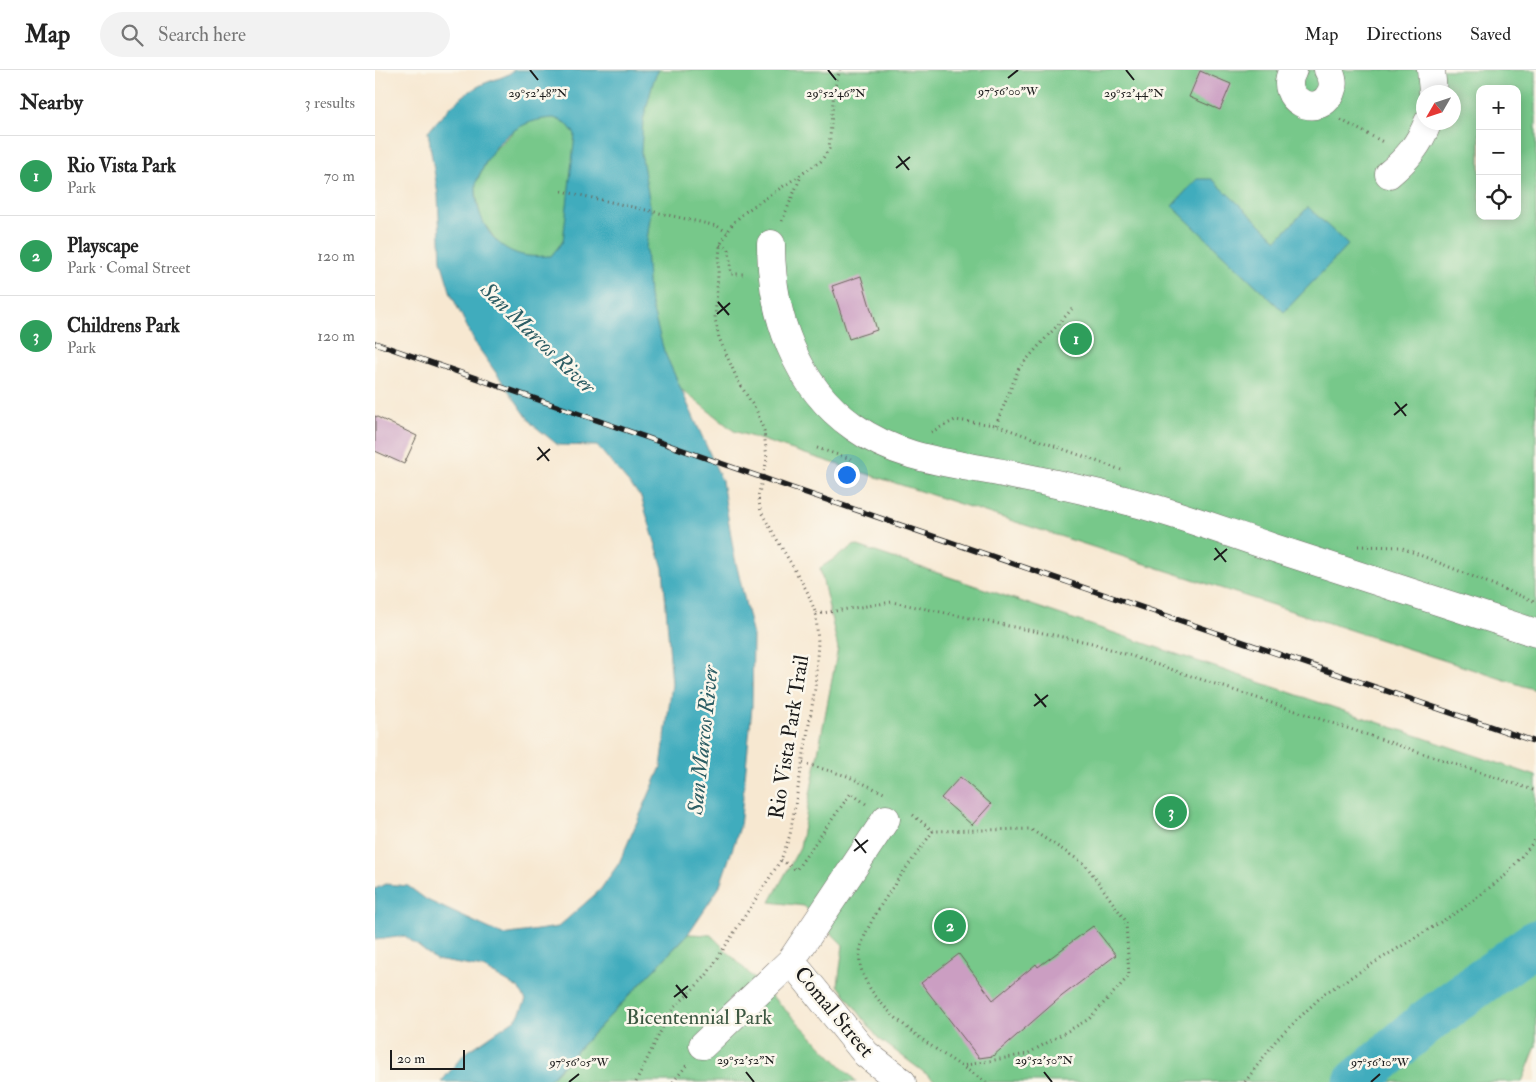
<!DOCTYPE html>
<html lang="en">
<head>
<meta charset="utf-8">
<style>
  :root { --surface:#fff; --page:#f2f2f2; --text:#222; --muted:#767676; --line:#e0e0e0; --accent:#ea580c }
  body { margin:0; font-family:"IM FELL Double Pica",serif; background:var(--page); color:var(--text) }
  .controls { position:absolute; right:15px; top:15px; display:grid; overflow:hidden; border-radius:10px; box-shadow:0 2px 12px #0003 }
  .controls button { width:45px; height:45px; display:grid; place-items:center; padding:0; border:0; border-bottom:1px solid var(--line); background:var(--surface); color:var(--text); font:25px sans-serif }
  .compass { position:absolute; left:1041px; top:15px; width:45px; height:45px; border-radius:50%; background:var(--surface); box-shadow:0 2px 12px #0003; rotate:231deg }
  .scale { position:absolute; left:15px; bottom:12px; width:75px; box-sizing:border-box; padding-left:5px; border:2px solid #1c1c1c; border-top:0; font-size:14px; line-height:18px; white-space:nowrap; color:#1c1c1c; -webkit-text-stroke:4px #fbf7ec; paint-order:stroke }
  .you { position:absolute; left:471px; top:404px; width:18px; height:18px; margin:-12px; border:4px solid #fff; border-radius:50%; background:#1a73e8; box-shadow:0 0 0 8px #1a73e833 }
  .badge { display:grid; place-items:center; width:32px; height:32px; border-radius:50%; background:var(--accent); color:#fff; font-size:16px; font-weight:700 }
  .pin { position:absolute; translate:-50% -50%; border:2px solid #fff; box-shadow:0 1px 5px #0006 }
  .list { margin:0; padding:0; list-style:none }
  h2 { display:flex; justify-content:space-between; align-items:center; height:65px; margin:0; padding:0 20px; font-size:21px }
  h2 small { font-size:16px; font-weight:400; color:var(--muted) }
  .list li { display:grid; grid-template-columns:32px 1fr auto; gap:15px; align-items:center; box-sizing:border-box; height:80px; padding:0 20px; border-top:1px solid var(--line) }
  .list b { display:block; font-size:19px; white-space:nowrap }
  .list p { margin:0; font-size:16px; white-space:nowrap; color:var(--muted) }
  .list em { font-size:16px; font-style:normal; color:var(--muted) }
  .icon { flex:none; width:28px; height:28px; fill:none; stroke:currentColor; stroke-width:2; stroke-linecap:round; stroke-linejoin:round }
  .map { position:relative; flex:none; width:1161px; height:1012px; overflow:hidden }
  header { display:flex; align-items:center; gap:30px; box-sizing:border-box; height:70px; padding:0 25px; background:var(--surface); border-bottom:1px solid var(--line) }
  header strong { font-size:24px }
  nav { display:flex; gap:28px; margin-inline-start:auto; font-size:18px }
  .search { width:350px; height:45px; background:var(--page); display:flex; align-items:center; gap:12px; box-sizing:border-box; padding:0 18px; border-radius:28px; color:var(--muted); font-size:19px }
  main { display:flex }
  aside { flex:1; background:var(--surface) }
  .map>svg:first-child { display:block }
  .green { fill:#77c88a; stroke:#4a7253; fill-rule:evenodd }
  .water { fill:#3facbd; stroke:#2e646c; fill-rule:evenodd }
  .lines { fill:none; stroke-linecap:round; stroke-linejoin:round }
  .river { stroke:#3facbd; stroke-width:45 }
  .building { fill:#cb9ec2 }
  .minor-casing { stroke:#69635b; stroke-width:29 }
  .path { stroke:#69635b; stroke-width:3; stroke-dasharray:1 4; stroke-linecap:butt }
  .minor { stroke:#fff; stroke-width:28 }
  .rail-casing { stroke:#1c1c1c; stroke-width:5.5 }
  .rail { stroke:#fbf7ec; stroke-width:4; stroke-dasharray:11; stroke-linecap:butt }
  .ticks { fill:none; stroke:#1c1c1c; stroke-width:2 }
  .labels { text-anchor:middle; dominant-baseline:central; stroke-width:5; stroke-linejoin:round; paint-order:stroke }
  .street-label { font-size:21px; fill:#1c1c1c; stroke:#fbf7ec }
  .park-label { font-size:21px; fill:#3c5842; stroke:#fbf7ec }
  .water-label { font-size:22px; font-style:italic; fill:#2c5d64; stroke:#fbf7ec }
  .ticks-label { font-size:12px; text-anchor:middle; fill:#1c1c1c; stroke:#fbf7ec; stroke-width:5; stroke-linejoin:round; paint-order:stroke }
</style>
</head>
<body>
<header>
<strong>Map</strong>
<div class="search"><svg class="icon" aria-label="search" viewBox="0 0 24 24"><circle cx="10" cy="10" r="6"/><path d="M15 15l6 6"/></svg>Search here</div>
<nav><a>Map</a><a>Directions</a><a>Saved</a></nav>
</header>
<main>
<aside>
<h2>Nearby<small>3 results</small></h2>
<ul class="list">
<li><span class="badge" style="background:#2e9e5b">1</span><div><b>Rio Vista Park</b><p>Park</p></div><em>70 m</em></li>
<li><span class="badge" style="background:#2e9e5b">2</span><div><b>Playscape</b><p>Park · Comal Street</p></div><em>120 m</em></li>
<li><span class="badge" style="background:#2e9e5b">3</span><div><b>Childrens Park</b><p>Park</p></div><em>120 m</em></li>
</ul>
</aside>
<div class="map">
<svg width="1161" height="1012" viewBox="0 0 1161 1012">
  <rect width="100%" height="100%" fill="#fbf7ec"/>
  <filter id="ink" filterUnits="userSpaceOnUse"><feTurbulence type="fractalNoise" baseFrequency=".02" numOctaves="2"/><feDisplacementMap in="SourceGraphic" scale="10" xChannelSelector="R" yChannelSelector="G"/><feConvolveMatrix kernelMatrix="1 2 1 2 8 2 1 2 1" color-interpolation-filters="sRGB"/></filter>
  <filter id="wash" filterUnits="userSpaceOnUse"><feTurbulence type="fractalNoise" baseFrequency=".0096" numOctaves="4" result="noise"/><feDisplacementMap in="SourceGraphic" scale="20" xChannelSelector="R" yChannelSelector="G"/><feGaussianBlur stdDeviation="1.12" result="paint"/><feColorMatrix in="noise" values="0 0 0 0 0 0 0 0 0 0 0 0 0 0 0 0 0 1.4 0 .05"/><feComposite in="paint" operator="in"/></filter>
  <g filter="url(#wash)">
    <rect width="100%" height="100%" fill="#f7e8d1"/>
    <path class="green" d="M 202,0 L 1161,0 L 1161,620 L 359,361 L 125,176 L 105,148 L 100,114 L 115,84 ZM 1105,19 L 1142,19 L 1142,146 L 1105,146 ZM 1048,22 L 1078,22 L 1078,52 L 1048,52 Z
      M 480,475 L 1161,706 L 1161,976 L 1147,1012 L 562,1012 L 503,968 L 463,915 L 468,875 L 429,836 L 395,832 L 425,777 L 463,578 L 445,498 Z
      M 313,864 L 336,865 L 482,1012 L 172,1012 Z"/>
    <path class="water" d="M 139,0 L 284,0 L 279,9 L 268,51 L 266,82 L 276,141 L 271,178 L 274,226 L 289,281 L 347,411 L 359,484 L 378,566 L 377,637 L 365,757 L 344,818 L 313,864 L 172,1012 L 66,1012 L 89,984 L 142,948 L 151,930 L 143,918 L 108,898 L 61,890 L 30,866 L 0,870 L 0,819 L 10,814 L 33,816 L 52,830 L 128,865 L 183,857 L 225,820 L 244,793 L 286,697 L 297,614 L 288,498 L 266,427 L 222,376 L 183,375 L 157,354 L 100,273 L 76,224 L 66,191 L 63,125 L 53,62 C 69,43 84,25 108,14 C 119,9 130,8 139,0 ZM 179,48 L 191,53 L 200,64 L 188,171 L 176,186 C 169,186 161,187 153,186 C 119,182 100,148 101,116 C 101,110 105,104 108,98 C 121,69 146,49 179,48 Z
      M 822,109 L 837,109 L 902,170 L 933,137 L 973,175 L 909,242 L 797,136 Z"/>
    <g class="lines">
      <path class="river" d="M 981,1012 L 1050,953 L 1161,872"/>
    </g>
    <g id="blocks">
      <path class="building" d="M 825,1 L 856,14 L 845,40 L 814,27 Z
        M 486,206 L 502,260 L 474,269 L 457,216 Z
        M 0,346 L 42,366 L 29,394 L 0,381 Z
        M 585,707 L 616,734 L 597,755 L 566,728 Z
        M 718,856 L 741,885 L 687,926 L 618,986 L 604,988 L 546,913 L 584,884 L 618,930 L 661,894 L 663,897 Z"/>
    </g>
  </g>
  <g filter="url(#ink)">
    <use href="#blocks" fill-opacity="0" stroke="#69635b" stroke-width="1"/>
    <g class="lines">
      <defs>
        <path id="minor" d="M 918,0 C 901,30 944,50 956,22 C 959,15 958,7 953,0
          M 1056,0 L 1058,22
          M 1014,104 C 1032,89 1044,75 1053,52
          M 396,174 C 396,243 420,316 479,357 C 525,390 579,393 633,404 C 678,413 724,423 768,435 C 811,447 854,463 896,477 C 984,506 1073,534 1161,563
          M 416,891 L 491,984 L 527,1012
          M 328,975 L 416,891 L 511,749"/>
      </defs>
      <use href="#minor" class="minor-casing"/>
      <path class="path" d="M 966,50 L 1010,73
        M 187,121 L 342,156 L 352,162
        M 407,151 L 426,106
        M 345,175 L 354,180 L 356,204 L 371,204
        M 621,355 L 644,298 L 697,239
        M 556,362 L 580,350 L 621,355 L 749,401
        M 442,378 L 476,389
        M 983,476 L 1025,477 L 1161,532
        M 441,544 L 517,532 L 717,573 L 1161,721
        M 428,693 L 472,706 L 509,723
        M 538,745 L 558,761 L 655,759 L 710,794 L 751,851 L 754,906 L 714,949 L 652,984 L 587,996
        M 558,761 C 538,790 494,844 486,877 C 472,931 574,987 611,1012
        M 406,790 L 421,800 L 476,723 L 491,734
        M 261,1012 L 295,942 L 331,906 L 406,790 L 415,765 L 440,619 L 443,572 L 441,544 L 432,521 L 386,442 L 383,427 L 392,389 L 389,361 L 382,342 L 363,311 L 344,268 L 340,249 L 345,175 L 358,153 L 370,142 L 446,91 L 454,79 L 459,20 L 465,0
        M 298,1012 L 312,995
        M 870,1012 L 902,969 L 950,923 L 1087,839 L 1131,805 L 1161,769"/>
      <use href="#minor" class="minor"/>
      <defs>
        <path id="rail" d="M 0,273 L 414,417 L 1161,672"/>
      </defs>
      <use href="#rail" class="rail-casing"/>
      <use href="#rail" class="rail"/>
    </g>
  </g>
  <path class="ticks" d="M 155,0 L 163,10M 453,0 L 461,10M 751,0 L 759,10M 633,8 L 643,0M 523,86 L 534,100M 521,98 L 535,87M 343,232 L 354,245M 342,244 L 355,233M 1020,332 L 1031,346M 1019,345 L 1032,334M 163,377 L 174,391M 162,390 L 175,379M 840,478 L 851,492M 839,490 L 852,479M 660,624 L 671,637M 659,636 L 673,625M 480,769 L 491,783M 479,781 L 493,770M 301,915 L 312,928M 299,927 L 313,916M 371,1002 L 379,1012M 669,1002 L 677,1012M 194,1012 L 204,1004M 996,1012 L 1005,1004"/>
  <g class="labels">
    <g class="street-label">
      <text transform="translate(414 667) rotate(-81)">Rio Vista Park Trail</text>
      <text transform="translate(459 942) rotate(50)">Comal Street</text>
    </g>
    <g class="park-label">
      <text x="324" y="947">Bicentennial Park</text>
    </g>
    <g class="water-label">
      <text transform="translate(163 268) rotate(44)">San Marcos River</text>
      <text transform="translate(328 670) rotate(-84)">San Marcos River</text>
    </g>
  </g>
  <g class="ticks-label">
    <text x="633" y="25">97°56'00"W</text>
    <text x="163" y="27">29°52'48"N</text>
    <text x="461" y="27">29°52'46"N</text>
    <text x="759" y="27">29°52'44"N</text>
    <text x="371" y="994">29°52'52"N</text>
    <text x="669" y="994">29°52'50"N</text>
    <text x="204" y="996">97°56'05"W</text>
    <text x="1005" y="996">97°56'10"W</text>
  </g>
</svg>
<div class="controls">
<button>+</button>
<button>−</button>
<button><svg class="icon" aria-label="locate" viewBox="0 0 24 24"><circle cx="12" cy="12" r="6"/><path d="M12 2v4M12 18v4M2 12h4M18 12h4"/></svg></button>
</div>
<svg class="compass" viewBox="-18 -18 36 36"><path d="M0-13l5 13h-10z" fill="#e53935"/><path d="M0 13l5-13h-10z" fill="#767676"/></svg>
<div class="scale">20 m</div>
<div class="you"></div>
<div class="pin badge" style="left:701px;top:269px;background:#2e9e5b">1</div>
<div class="pin badge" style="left:575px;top:856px;background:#2e9e5b">2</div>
<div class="pin badge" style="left:796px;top:742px;background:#2e9e5b">3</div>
</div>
</main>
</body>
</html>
